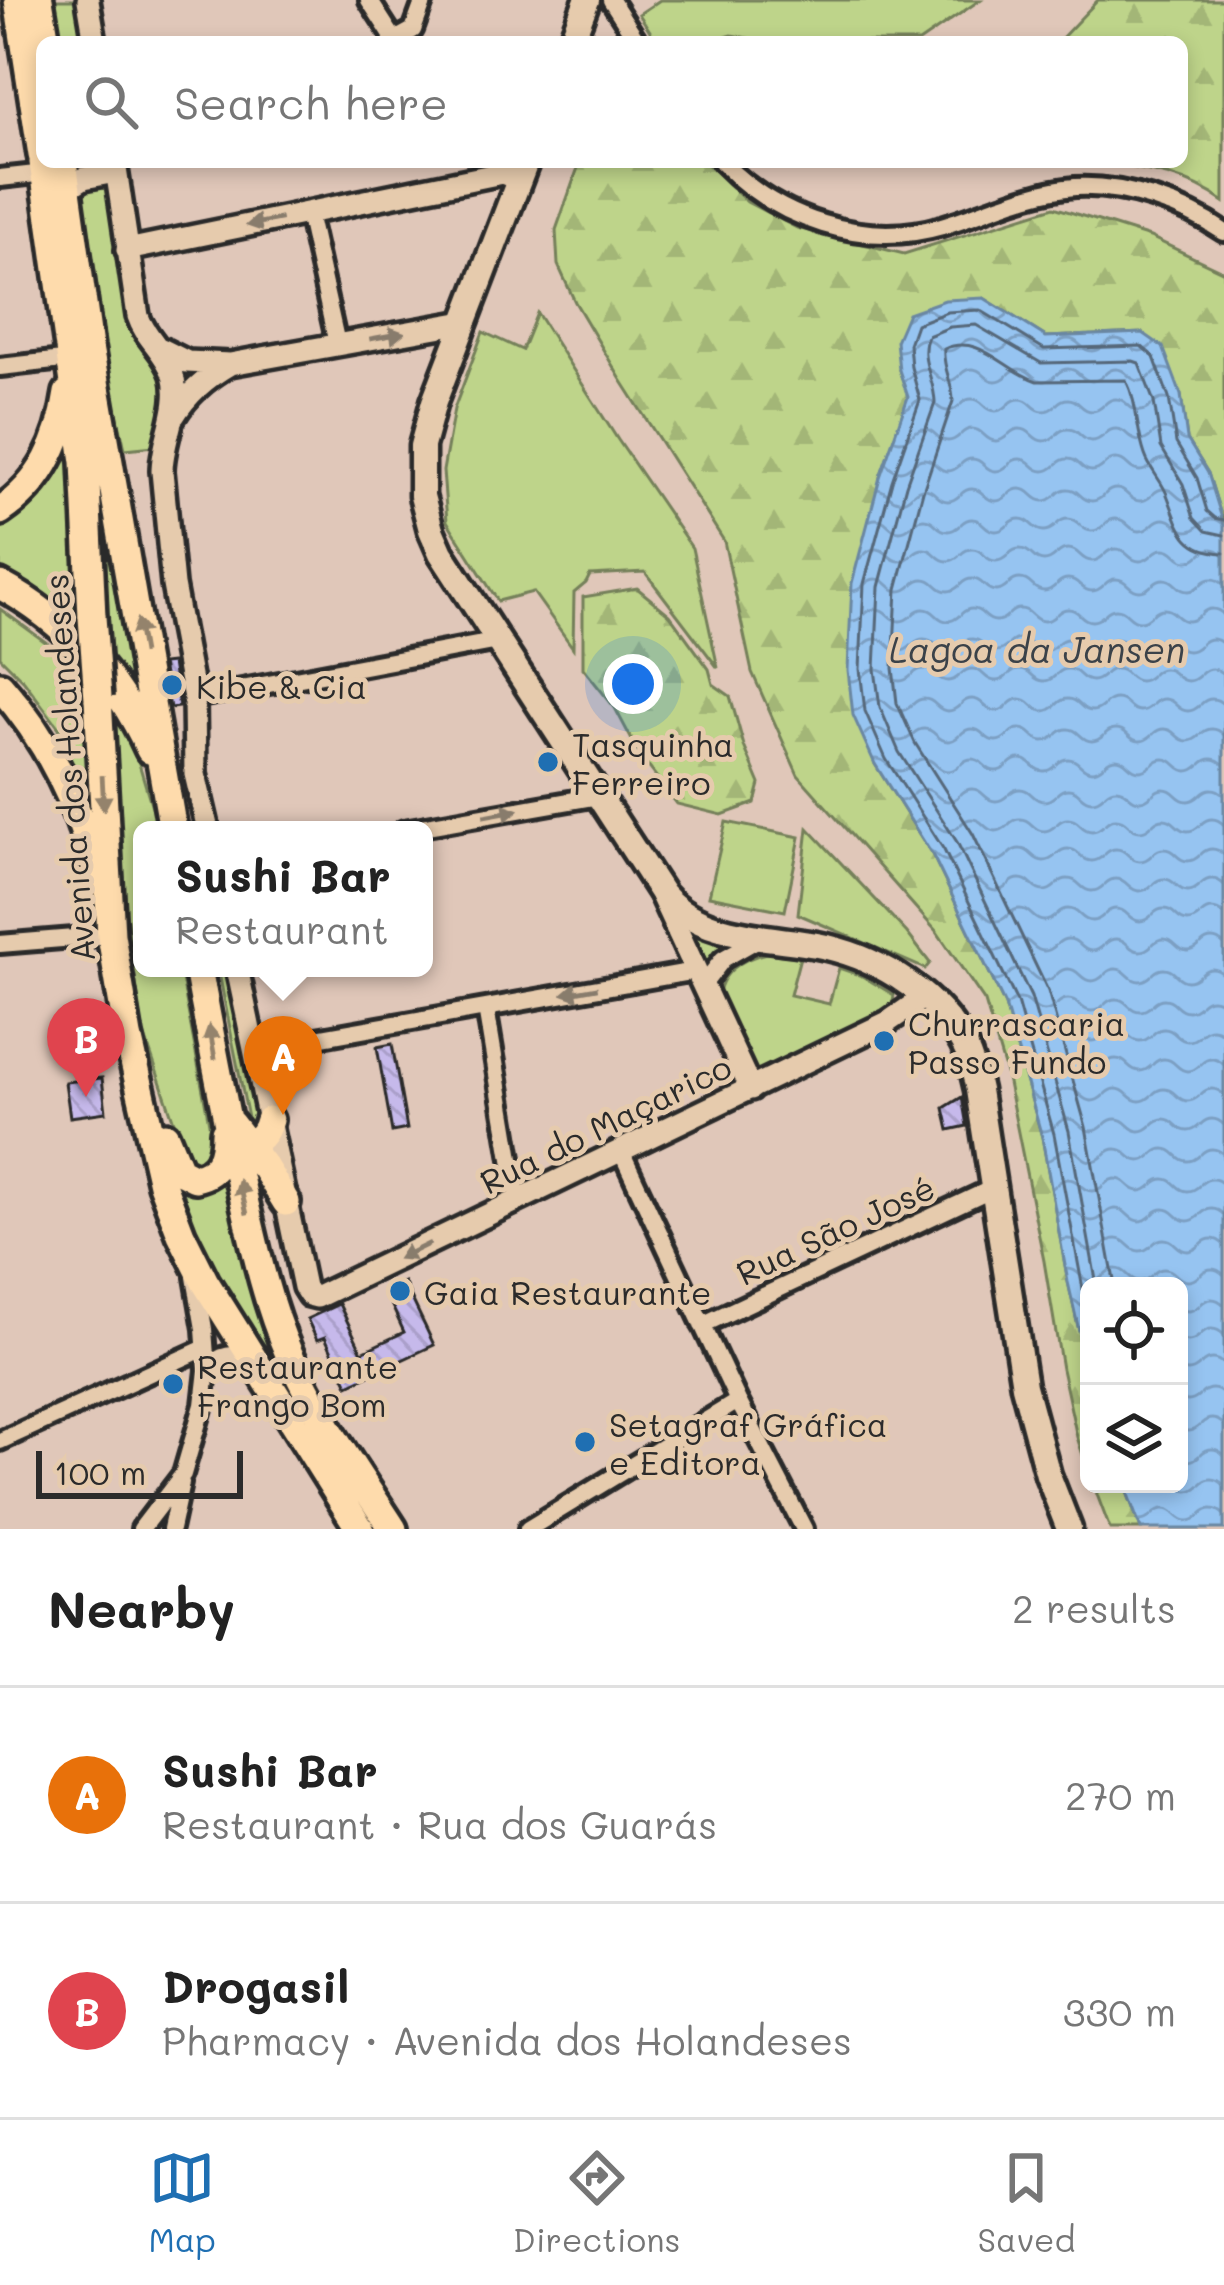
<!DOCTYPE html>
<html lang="en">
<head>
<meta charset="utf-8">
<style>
  :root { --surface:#fff; --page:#f2f2f2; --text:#222; --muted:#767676; --line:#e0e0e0; --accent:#1f6fb2 }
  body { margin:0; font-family:Mali,sans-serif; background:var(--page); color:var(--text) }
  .controls { position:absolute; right:36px; bottom:36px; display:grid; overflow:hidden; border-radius:18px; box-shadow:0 6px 18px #0003 }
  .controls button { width:108px; height:108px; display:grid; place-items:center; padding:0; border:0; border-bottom:3px solid var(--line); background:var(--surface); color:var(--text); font:60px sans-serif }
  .scale { position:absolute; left:36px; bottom:30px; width:207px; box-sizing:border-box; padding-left:12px; border:6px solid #2b2b2b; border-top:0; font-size:33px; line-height:42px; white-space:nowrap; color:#2b2b2b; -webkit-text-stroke:9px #e6cbad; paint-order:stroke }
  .you { position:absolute; left:633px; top:684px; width:42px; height:42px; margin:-30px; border:9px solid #fff; border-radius:50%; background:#1a73e8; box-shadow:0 0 0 18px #1a73e833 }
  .badge { display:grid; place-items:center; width:78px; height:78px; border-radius:50%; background:var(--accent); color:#fff; font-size:39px; font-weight:700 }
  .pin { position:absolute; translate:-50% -99px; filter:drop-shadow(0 3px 6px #0008) }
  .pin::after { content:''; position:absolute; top:63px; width:42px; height:36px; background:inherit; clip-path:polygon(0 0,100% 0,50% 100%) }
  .popup { position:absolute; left:133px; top:821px; width:300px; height:156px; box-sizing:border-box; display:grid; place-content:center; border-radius:18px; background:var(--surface); filter:drop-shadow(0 3px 9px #0005); font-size:39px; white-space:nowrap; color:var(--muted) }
  .popup b { font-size:45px; color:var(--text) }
  .popup::after { content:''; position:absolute; left:50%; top:100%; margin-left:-24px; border:24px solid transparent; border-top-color:var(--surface) }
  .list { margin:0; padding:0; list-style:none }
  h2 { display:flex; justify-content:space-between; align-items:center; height:156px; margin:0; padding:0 48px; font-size:51px }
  h2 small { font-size:39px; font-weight:400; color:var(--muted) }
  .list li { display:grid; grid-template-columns:78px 1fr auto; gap:36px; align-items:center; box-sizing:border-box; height:216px; padding:0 48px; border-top:3px solid var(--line) }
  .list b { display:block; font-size:45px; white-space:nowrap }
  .list p { margin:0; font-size:39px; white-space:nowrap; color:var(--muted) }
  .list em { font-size:39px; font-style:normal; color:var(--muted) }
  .icon { flex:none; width:66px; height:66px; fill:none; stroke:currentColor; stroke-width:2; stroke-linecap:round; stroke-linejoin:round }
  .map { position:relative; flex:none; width:1224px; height:1529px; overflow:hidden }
  .search { position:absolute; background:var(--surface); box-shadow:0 6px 18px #0003; left:36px; right:36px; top:36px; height:132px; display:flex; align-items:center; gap:30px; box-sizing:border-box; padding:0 42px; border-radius:18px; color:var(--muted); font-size:45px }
  .sheet { height:588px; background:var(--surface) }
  nav { display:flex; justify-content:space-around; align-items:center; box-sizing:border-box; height:168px; border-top:3px solid var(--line); background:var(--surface); font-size:33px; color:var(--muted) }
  nav a { display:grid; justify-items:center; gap:6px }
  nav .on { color:var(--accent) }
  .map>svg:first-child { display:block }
  .green { fill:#bed48a; stroke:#74805a; stroke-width:3 }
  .forest { fill:url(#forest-firs); stroke:#74805a; stroke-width:3 }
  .water { fill:url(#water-waves); stroke:#6b87a2; stroke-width:3 }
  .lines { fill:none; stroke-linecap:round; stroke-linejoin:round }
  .shore { stroke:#56687a; stroke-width:3 }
  .building { fill:url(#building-back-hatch); stroke:#2b2b2b; stroke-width:3 }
  .minor-casing { stroke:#2b2b2b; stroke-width:26 }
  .tertiary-casing { stroke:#2b2b2b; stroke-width:30 }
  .secondary-casing { stroke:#2b2b2b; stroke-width:33 }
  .primary-casing { stroke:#2b2b2b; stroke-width:36 }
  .minor { stroke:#e6cbad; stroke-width:16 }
  .tertiary { stroke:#e6cbad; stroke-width:21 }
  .secondary { stroke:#e6cbad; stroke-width:24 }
  .primary { stroke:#fedbac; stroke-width:27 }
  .primary-bridge-casing { stroke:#2b2b2b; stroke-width:36; stroke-linecap:butt }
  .primary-bridge { stroke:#fedbac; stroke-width:27 }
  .oneway { fill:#887b6c }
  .oneway2 { fill:#94836c }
  .poi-dot { fill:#1f6fb2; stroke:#e6cbad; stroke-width:4.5 }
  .labels { text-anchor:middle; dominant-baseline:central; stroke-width:10; stroke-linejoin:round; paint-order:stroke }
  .poi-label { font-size:33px; fill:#2b2b2b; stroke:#e6cbad; text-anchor:start }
  .street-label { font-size:33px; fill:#2b2b2b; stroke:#e6cbad }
  .water-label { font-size:36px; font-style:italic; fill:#3b4249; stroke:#e6cbad }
</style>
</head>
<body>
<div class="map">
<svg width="1224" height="1529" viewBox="0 0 1224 1529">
  <defs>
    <pattern id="forest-firs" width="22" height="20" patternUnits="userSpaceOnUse" patternTransform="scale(3)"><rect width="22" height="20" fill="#bed48a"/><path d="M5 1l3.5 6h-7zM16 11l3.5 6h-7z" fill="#a3b677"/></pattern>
    <pattern id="water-waves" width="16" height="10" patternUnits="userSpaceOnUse" patternTransform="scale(3)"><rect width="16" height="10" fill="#96c4f1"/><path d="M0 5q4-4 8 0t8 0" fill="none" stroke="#7b9fc3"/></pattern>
    <pattern id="building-back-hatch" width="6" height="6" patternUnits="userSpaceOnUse" patternTransform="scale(3)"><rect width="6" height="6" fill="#c6b9eb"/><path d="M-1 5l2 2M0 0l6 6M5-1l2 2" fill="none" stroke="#aa9fca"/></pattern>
  </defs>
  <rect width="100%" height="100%" fill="#e0c7b9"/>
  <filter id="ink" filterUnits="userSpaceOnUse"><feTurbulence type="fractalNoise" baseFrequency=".00833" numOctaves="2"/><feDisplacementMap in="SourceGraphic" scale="24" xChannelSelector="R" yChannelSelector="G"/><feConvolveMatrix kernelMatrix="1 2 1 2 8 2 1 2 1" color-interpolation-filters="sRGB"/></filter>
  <g filter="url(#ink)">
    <path class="green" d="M 49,0 L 80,0 L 88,42 L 56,42 Z
      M 660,0 L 980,0 L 919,42 L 768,42 L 732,35 L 709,42 L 657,42 L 639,14 Z
      M 98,182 L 105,186 L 113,199 L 133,326 L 158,369 L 165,394 L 166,408 L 154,446 L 125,449 L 103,351 L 82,193 L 86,185 Z
      M 71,278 L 140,686 L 126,690 L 104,649 Z
      M 537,313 L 618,440 L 692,548 L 718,668 L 645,572 L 590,575 L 586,583 L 574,593 L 573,648 L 533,592 L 498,601 L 447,521 L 443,471 L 454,409 L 483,332 L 522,350 Z
      M 72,442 L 82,630 L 54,605 L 0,571 L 0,521 L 62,445 Z
      M 0,609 L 58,651 L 89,678 L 95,825 L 59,728 L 24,681 L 0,657 Z
      M 106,695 L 134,747 L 159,830 L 142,830 L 142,968 L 180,968 L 214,1150 L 205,1162 L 197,1165 L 187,1160 L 143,1031 L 125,908 Z
      M 726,822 L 800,837 L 785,911 L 709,896 Z
      M 808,828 L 907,933 L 930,963 L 925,969 L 798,914 Z
      M 690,931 L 711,940 L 731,944 L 731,945 L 707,969 L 688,932 Z
      M 766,953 L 800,957 L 790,995 L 829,1004 L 839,968 L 862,976 L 894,995 L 892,1007 L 765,1070 L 756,1071 L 718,1000 C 719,973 741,959 766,953 Z
      M 218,968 L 226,968 L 259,1130 L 252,1138 Z
      M 222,1176 L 261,1314 L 289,1378 L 279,1380 C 242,1317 199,1255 176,1185 L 192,1189 Z"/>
    <path class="forest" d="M 1098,0 L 1224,0 L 1224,202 C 1188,175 1144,169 1100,162 L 1182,162 L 1182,42 L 1058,42 Z
      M 580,162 L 705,162 L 747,202 L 797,228 L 904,254 L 1054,207 L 1150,237 L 1224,272 L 1224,525 L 1208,473 L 1187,439 L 1181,395 L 1143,333 L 1046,337 L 984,298 L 899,370 L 909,397 L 880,477 L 875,764 L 933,856 L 1005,1005 L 1042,1137 L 1068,1282 L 1089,1375 L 1089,1473 L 1077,1437 L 1062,1369 L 1044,1261 L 1006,1073 L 985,1002 L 937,932 L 798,775 L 752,672 L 724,541 L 620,378 L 575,302 L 558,265 L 556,230 Z
      M 637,588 L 670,615 L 709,669 L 713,684 L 730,696 L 744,746 L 760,784 L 755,803 L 722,815 L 677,804 L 641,757 L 615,708 L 583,668 L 583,597 Z
      M 1093,1484 L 1124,1484 L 1141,1529 L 1110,1529 Z"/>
    <path class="water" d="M 984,298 L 1046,337 L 1143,333 L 1163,347 L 1181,395 L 1187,439 L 1208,473 L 1224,525 L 1224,1529 L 1141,1529 L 1124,1484 L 1179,1484 L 1179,1286 L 1089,1286 L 1089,1375 L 1068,1282 L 1042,1137 L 1005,1005 L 933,856 L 875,764 L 853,715 L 848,670 L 852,583 L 880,477 L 908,397 L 899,370 L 896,341 L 908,313 L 945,300 Z"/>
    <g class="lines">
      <path class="shore" d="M 1097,1286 L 1069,1131 L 1031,997 L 957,842 L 899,752 L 880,707 L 875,669 L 879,587 L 906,485 L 935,403 C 935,379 918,359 928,336 L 950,327 L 976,325 L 1041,363 L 1133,361 L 1139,363 L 1154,402 L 1161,447 L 1183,484 L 1194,518 L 1206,531 L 1224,535
        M 1115,1286 L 1086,1127 L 1048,991 L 973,834 L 915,743 L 897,703 L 893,668 L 897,589 L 923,491 L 953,401 C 953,383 942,367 944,349 C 980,333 1003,370 1037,381 L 1126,380 C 1138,404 1136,430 1145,455 C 1150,470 1163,482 1168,497 C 1180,529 1184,551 1224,553
        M 1089,1321 L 1054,1134 L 1017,1002 L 944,850 L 886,759 L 865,711 L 860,669 L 864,584 L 892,481 L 920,400 L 911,367 L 909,344 L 916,324 L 947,312 L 980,310 L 1044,349 L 1141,346 L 1154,357 L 1169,398 L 1176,443 L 1197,478 L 1207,511 L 1215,518 L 1224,520"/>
    </g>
    <path class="building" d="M 172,663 L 179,707 L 170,708 L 162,664 Z
      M 392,1044 L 407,1129 L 392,1132 L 377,1047 Z
      M 102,1078 L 106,1112 L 70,1117 L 65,1082 Z
      M 962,1097 L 967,1126 L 949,1130 L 944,1108 Z
      M 404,1282 L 434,1345 L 348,1385 L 325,1337 L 317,1340 L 307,1319 L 339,1304 L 362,1352 L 404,1332 L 385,1291 Z"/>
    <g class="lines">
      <defs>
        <path id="minor" d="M 369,0 L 396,42
          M 611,0 L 638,42
          M 391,42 L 413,30 L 424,0
          M 722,162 C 777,219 864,249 942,226 C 986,212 1029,191 1075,187 C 1123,184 1185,205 1224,232
          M 0,178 L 45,173
          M 308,213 L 337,344
          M 0,367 L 72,359
          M 194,698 L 498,641
          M 404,830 L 598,796
          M 0,944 L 111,935
          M 702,986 L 723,959 L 760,938
          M 486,1008 L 518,1201
          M 254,1049 L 695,971
          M 621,1151 L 738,1401 L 804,1529
          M 702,1325 L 993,1188
          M 207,1370 C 219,1353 234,1351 251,1363
          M 0,1441 L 205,1348
          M 141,1529 L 183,1474 L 203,1405 L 207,1370 L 204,1329 L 195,1277
          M 171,1529 L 181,1483
          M 528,1529 L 738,1401"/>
        <path id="tertiary" d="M 88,0 L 95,42
          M 115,162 L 138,316 C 145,338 166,352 173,375 C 182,407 162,439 162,471 L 173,585 L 194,698 L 195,774 L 208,830
          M 67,189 L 84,178 L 116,172
          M 127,250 L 502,173 L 520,180
          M 161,349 L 187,362 L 230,364 L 465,322
          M 174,416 C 188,393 207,377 230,364
          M 661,895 L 751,1089
          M 237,968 L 304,1287 L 309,1295 L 317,1297 L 888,1022 L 924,997"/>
        <path id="secondary" d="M 571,42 L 587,0
          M 526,162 L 434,402 L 422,446 L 422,496 L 431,530 L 441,553 L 663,895 C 701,938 766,936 817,945 C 872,955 931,989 960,1038 C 970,1054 974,1072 978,1090 L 1024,1386 L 1048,1475 L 1069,1529"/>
        <path id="primary" d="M 18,0 L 42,155
          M 39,0 L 46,42
          M 43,162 L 85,462 L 92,617
          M 63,162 L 89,347 L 173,830
          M 0,511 C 42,483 61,442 68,393
          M 0,585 C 69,622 118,680 150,750
          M 0,686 C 49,741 78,803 97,873
          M 98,698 L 111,935 L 128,1036 L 162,1184 L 181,1234 L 205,1282 L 360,1529
          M 198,968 C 212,1044 226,1119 243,1195 C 255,1248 267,1304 289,1354 C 316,1416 356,1472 393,1529
          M 231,1124 L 265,1168 L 286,1202
          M 165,1136 L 179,1170 L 195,1178 C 220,1173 225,1155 225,1132
          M 244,1142 C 258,1144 266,1132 269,1120"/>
      </defs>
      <use href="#minor" class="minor-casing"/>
      <use href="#tertiary" class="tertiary-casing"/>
      <use href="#secondary" class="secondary-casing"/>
      <use href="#primary" class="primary-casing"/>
      <use href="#minor" class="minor"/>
      <use href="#tertiary" class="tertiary"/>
      <use href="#secondary" class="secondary"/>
      <use href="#primary" class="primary"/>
      <defs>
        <path id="primary-bridge" d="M 92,617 L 98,698"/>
      </defs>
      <use href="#primary-bridge" class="primary-bridge-casing"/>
      <use href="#primary-bridge" class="primary-bridge"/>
    </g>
    <defs><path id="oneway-solid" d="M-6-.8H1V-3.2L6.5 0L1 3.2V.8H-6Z" transform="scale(3)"/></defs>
    <g class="oneway">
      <use href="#oneway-solid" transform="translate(264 222) rotate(169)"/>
      <use href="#oneway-solid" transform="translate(387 336) rotate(-10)"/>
      <use href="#oneway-solid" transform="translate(501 813) rotate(-10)"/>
      <use href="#oneway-solid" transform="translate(580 991) rotate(170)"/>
      <use href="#oneway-solid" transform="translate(414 1251) rotate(154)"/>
    </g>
    <g class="oneway2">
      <use href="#oneway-solid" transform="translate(140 636) rotate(-100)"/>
      <use href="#oneway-solid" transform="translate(103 793) rotate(87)"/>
      <use href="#oneway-solid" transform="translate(212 1042) rotate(-100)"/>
      <use href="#oneway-solid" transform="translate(243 1197) rotate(-103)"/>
    </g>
  </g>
  <g class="poi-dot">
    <circle cx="172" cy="685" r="12"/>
    <circle cx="548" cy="762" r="12"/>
    <circle cx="884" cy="1041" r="12"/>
    <circle cx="400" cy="1291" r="12"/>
    <circle cx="173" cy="1384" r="12"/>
    <circle cx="585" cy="1442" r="12"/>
  </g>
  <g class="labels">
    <g class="poi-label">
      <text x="196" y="685">Kibe &amp; Cia</text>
      <text x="572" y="743">Tasquinha<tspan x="572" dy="38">Ferreiro</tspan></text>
      <text x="908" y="1022">Churrascaria<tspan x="908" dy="38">Passo Fundo</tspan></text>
      <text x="424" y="1291">Gaia Restaurante</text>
      <text x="197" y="1365">Restaurante<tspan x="197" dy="38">Frango Bom</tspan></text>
      <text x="609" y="1423">Setagraf Gráfica<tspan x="609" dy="38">e Editora</tspan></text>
    </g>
    <g class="street-label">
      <text transform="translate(68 768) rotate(-94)">Avenida dos Holandeses</text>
      <text transform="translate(605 1123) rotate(-26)">Rua do Maçarico</text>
      <text transform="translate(835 1229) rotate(-25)">Rua São José</text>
    </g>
    <g class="water-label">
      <text x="1037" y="648">Lagoa da Jansen</text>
    </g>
  </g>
</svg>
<div class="controls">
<button><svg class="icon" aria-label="locate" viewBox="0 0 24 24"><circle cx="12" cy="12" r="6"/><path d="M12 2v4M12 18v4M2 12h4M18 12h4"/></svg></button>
<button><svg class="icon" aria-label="layers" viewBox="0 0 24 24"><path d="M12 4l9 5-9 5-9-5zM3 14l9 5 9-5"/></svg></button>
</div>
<div class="scale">100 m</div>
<div class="you"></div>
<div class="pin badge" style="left:283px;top:1115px;background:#e8710a">A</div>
<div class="popup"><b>Sushi Bar</b>Restaurant</div>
<div class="pin badge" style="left:86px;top:1097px;background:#e0444e">B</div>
<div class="search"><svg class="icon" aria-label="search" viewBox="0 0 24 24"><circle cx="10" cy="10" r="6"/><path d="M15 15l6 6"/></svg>Search here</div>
</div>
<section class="sheet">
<h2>Nearby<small>2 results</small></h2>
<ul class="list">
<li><span class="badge" style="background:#e8710a">A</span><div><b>Sushi Bar</b><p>Restaurant · Rua dos Guarás</p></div><em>270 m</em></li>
<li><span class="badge" style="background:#e0444e">B</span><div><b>Drogasil</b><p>Pharmacy · Avenida dos Holandeses</p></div><em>330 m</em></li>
</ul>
</section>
<nav>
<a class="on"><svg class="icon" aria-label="map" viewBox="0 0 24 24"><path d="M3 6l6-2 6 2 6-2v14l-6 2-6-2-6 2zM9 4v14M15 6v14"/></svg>Map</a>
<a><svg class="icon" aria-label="directions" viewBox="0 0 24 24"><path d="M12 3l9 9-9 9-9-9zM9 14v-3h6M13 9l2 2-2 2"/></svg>Directions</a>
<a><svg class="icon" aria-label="saved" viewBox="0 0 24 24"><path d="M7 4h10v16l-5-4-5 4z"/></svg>Saved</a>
</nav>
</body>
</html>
